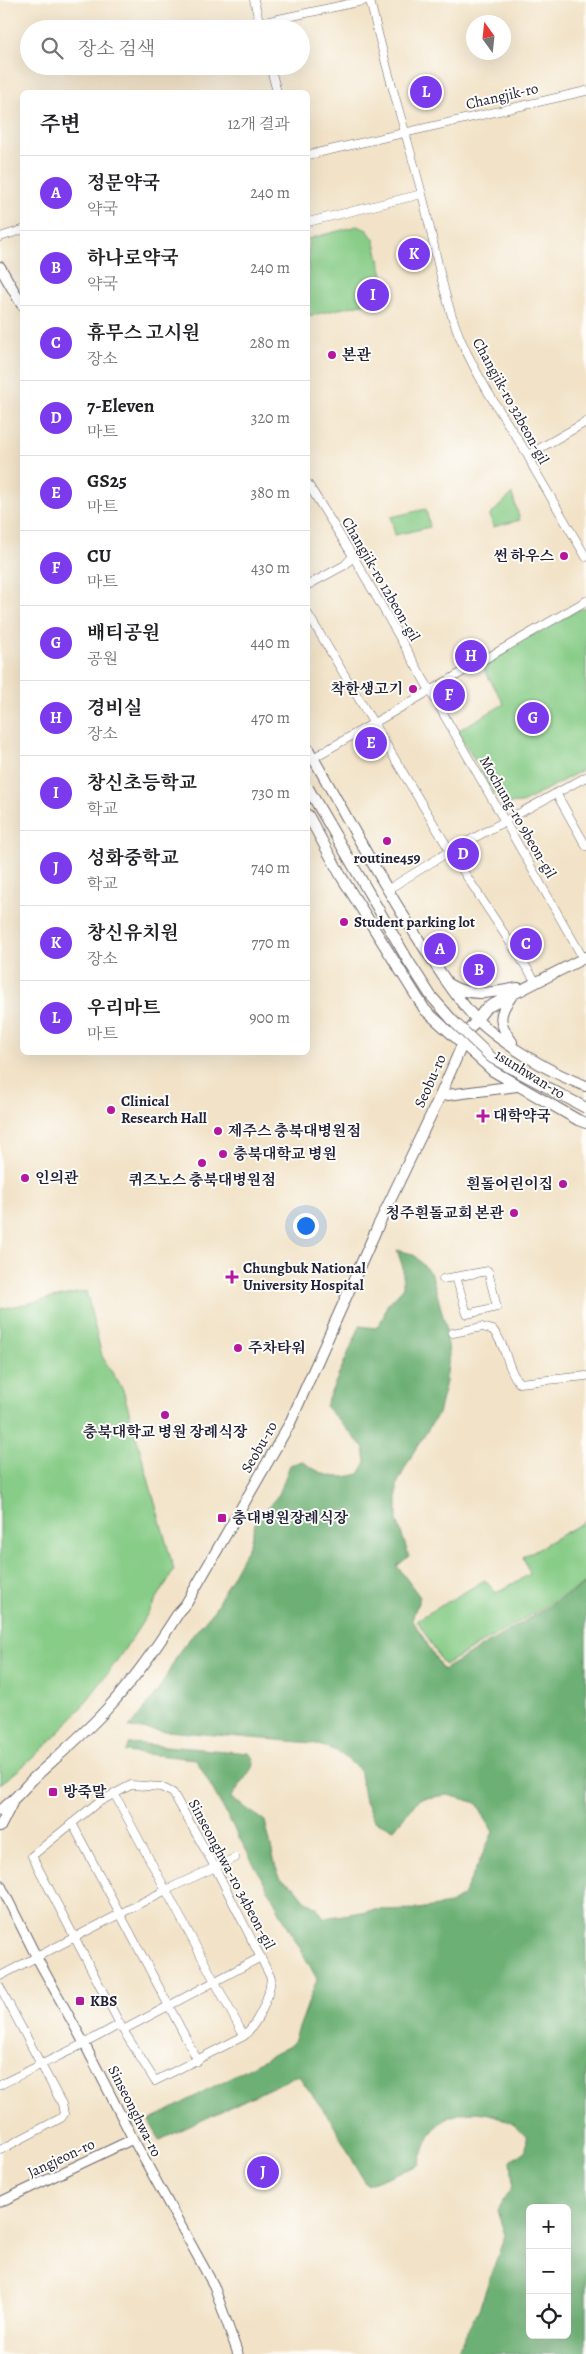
<!DOCTYPE html>
<html lang="ko">
<head>
<meta charset="utf-8">
<style>
  :root { --surface:#fff; --page:#f2f2f2; --text:#202124; --muted:#757577; --line:#e0e0e0; --accent:#7c3aed }
  body { margin:0; font-family:Alegreya,"Noto Serif KR",serif; background:var(--page); color:var(--text) }
  .controls { position:absolute; right:15px; bottom:15px; display:grid; overflow:hidden; border-radius:8px; box-shadow:0 5px 20px #0002 }
  .controls button { width:45px; height:45px; display:grid; place-items:center; padding:0; border:0; border-bottom:1px solid var(--line); background:var(--surface); color:var(--text); font:25px sans-serif }
  .compass { position:absolute; left:466px; top:15px; width:45px; height:45px; border-radius:50%; background:var(--surface); box-shadow:0 5px 20px #0002; rotate:345deg }
  .you { position:absolute; left:305px; top:1225px; width:18px; height:18px; margin:-12px; border:4px solid #fff; border-radius:50%; background:#1a73e8; box-shadow:0 0 0 8px #1a73e833 }
  .badge { display:grid; place-items:center; width:32px; height:32px; border-radius:50%; background:var(--accent); color:#fff; font-size:16px; font-weight:700 }
  .pin { position:absolute; translate:-50% -50%; border:2px solid #fff; box-shadow:0 1px 5px #0006 }
  .list { margin:0; padding:0; list-style:none }
  h2 { display:flex; justify-content:space-between; align-items:center; height:65px; margin:0; padding:0 20px; font-size:21px }
  h2 small { font-size:16px; font-weight:400; color:var(--muted) }
  .list li { display:grid; grid-template-columns:32px 1fr auto; gap:15px; align-items:center; box-sizing:border-box; height:75px; padding:0 20px; border-top:1px solid var(--line) }
  .list b { display:block; font-size:19px; white-space:nowrap }
  .list p { margin:0; font-size:16px; white-space:nowrap; color:var(--muted) }
  .list em { font-size:16px; font-style:normal; color:var(--muted) }
  .icon { flex:none; width:28px; height:28px; fill:none; stroke:currentColor; stroke-width:2; stroke-linecap:round; stroke-linejoin:round }
  .map { position:relative; flex:none; width:586px; height:2354px; overflow:hidden }
  .search { position:absolute; background:var(--surface); box-shadow:0 5px 20px #0002; left:20px; top:20px; width:290px; height:55px; display:flex; align-items:center; gap:12px; box-sizing:border-box; padding:0 18px; border-radius:28px; color:var(--muted); font-size:19px }
  .panel { position:absolute; background:var(--surface); box-shadow:0 5px 20px #0002; left:20px; top:90px; width:290px; height:965px; border-radius:8px }
  .map>svg:first-child { display:block }
  .green { fill:#87cc87; stroke:#547761 }
  .forest { fill:#6db074; stroke:#486958; fill-rule:evenodd }
  .lines { fill:none; stroke-linecap:round; stroke-linejoin:round }
  .minor-casing { stroke:#6b666c; stroke-width:9 }
  .tertiary-casing { stroke:#6b666c; stroke-width:11 }
  .secondary-casing { stroke:#6b666c; stroke-width:12 }
  .minor { stroke:#fff; stroke-width:8 }
  .tertiary { stroke:#fff; stroke-width:9 }
  .secondary { stroke:#fff; stroke-width:10 }
  .secondary-bridge-casing { stroke:#6b666c; stroke-width:12; stroke-linecap:butt }
  .secondary-bridge { stroke:#fff; stroke-width:10 }
  .poi-dot { fill:#b5179e; stroke:#fdfcf7; stroke-width:2 }
  .labels { text-anchor:middle; dominant-baseline:central; stroke-width:4; stroke-linejoin:round; paint-order:stroke }
  .street-label { font-size:15px; fill:#22223b; stroke:#fdfcf7 }
  .poi-label { font-size:15px; font-weight:bold; fill:#22223b; stroke:#fdfcf7; text-anchor:start }
</style>
</head>
<body>
<div class="map">
<svg width="586" height="2354" viewBox="0 0 586 2354">
  <rect width="100%" height="100%" fill="#fdfcf7"/>
  <filter id="ink" filterUnits="userSpaceOnUse"><feTurbulence type="fractalNoise" baseFrequency=".02" numOctaves="2"/><feDisplacementMap in="SourceGraphic" scale="10" xChannelSelector="R" yChannelSelector="G"/><feConvolveMatrix kernelMatrix="1 2 1 2 8 2 1 2 1" color-interpolation-filters="sRGB"/></filter>
  <filter id="wash" filterUnits="userSpaceOnUse"><feTurbulence type="fractalNoise" baseFrequency=".0096" numOctaves="4" result="noise"/><feDisplacementMap in="SourceGraphic" scale="20" xChannelSelector="R" yChannelSelector="G"/><feGaussianBlur stdDeviation="1.12" result="paint"/><feColorMatrix in="noise" values="0 0 0 0 0 0 0 0 0 0 0 0 0 0 0 0 0 1.4 0 .05"/><feComposite in="paint" operator="in"/></filter>
  <g filter="url(#wash)">
    <rect width="100%" height="100%" fill="#f2e3c8"/>
    <path class="green" d="M 357,226 L 367,230 L 374,239 L 389,298 L 308,316 L 308,239 Z
      M 512,494 L 520,520 L 493,527 L 490,515 Z
      M 426,509 L 430,527 L 395,535 L 391,517 Z
      M 586,608 L 586,768 L 522,803 L 504,804 L 497,798 L 457,731 L 504,704 L 481,664 L 579,609 Z
      M 86,1291 L 102,1356 L 123,1390 L 174,1570 C 128,1648 75,1731 0,1784 L 0,1309 Z
      M 586,1521 L 586,1583 L 444,1665 L 417,1620 L 485,1580 L 496,1593 L 530,1574 L 523,1557 Z"/>
    <path class="forest" d="M 397,1250 L 413,1254 L 432,1275 L 446,1327 L 449,1355 L 446,1382 L 438,1414 L 413,1453 L 397,1484 L 397,1520 L 409,1556 L 397,1566 L 420,1597 L 412,1619 L 443,1670 L 586,1584 L 586,2354 L 455,2354 L 479,2309 L 505,2235 L 497,2211 L 513,2186 L 511,2161 L 526,2150 L 527,2137 C 521,2132 516,2125 509,2122 C 485,2108 449,2107 432,2132 C 426,2141 423,2154 419,2165 L 366,2185 L 332,2122 L 298,2075 L 160,2140 L 149,2121 L 293,2044 L 317,1979 L 196,1759 L 125,1752 L 130,1743 L 249,1753 L 254,1758 L 252,1768 L 231,1798 L 265,1821 L 276,1868 L 281,1879 L 295,1887 L 305,1900 L 316,1906 L 324,1918 L 374,1910 L 418,1909 L 450,1904 L 463,1896 L 493,1832 L 477,1803 L 448,1795 L 419,1799 L 394,1829 L 374,1821 L 365,1802 L 359,1769 L 337,1751 L 313,1743 L 129,1728 L 158,1691 L 181,1649 L 214,1610 L 250,1543 L 255,1523 L 279,1494 L 290,1465 L 302,1461 C 322,1475 335,1481 359,1474 L 366,1462 L 364,1448 L 325,1406 L 360,1326 L 376,1328 L 383,1318 L 387,1305 L 403,1288 L 403,1268 ZM 530,2208 L 567,2208 L 567,2335 L 530,2335 Z"/>
  </g>
  <g filter="url(#ink)">
    <g class="lines">
      <defs>
        <path id="minor" d="M 254,0 L 261,29
          M 370,0 C 385,67 406,132 423,198 C 434,242 443,299 461,340 C 479,381 504,418 528,455 L 533,467 L 586,557
          M 260,23 L 367,0
          M 270,66 L 277,92
          M 308,155 L 586,91
          M 308,222 L 422,194
          M 0,237 L 22,230
          M 528,455 L 586,422
          M 308,484 L 353,556 L 583,958
          M 308,585 L 345,565 L 353,556
          M 308,614 L 450,851 L 536,982
          M 313,758 L 586,601
          M 556,793 L 586,846
          M 387,890 L 450,851 L 586,777
          M 443,1279 L 488,1271 L 497,1307 L 467,1314 L 456,1277
          M 453,1333 L 482,1327 L 493,1330 C 508,1348 506,1368 519,1383 L 586,1376
          M 131,1785 L 161,1787 L 173,1793 L 215,1867 L 271,1978 C 269,1999 259,2021 244,2036 L 155,2081 L 123,2030 L 32,1856 L 97,1803 Z
          M 114,1793 L 244,2036
          M 72,1823 L 198,2061
          M 0,1976 L 166,1890 L 235,1858
          M 0,1987 L 62,2104 L 64,2114 L 61,2118 L 0,2150
          M 123,2030 L 261,1957
          M 0,2085 C 40,2064 81,2047 120,2024"/>
        <path id="tertiary" d="M 0,1884 L 37,1958 L 85,2045 L 133,2139 L 214,2286 L 238,2354
          M 0,2202 L 133,2139"/>
        <path id="secondary" d="M 0,267 L 22,305
          M 308,749 C 348,818 384,889 429,955 C 443,977 458,1000 476,1019 C 502,1044 553,1074 586,1086
          M 308,815 L 341,876 L 425,1010 L 493,1071 L 578,1120 L 586,1123
          M 450,985 C 472,998 494,992 518,988
          M 511,997 C 497,1015 499,1024 512,1042
          M 440,1096 L 517,1086
          M 0,1810 C 16,1800 23,1788 36,1776 C 60,1754 84,1734 106,1710 C 134,1680 157,1647 179,1612 L 186,1604 L 290,1423 L 377,1228 L 440,1096 L 468,1031 L 486,1008 L 586,957
          M 0,1827 L 12,1803"/>
      </defs>
      <use href="#minor" class="minor-casing"/>
      <use href="#tertiary" class="tertiary-casing"/>
      <use href="#secondary" class="secondary-casing"/>
      <use href="#minor" class="minor"/>
      <use href="#tertiary" class="tertiary"/>
      <use href="#secondary" class="secondary"/>
      <defs>
        <path id="secondary-bridge" d="M 308,788 L 409,962 L 431,996 L 454,1022 L 492,1058 L 586,1108"/>
      </defs>
      <use href="#secondary-bridge" class="secondary-bridge-casing"/>
      <use href="#secondary-bridge" class="secondary-bridge"/>
    </g>
  </g>
  <g class="poi-dot">
    <circle cx="332" cy="355" r="5"/>
    <circle cx="564" cy="556" r="5"/>
    <circle cx="413" cy="689" r="5"/>
    <circle cx="387" cy="841" r="5"/>
    <circle cx="344" cy="922" r="5"/>
    <circle cx="111" cy="1110" r="5"/>
    <path d="M480.5 1108.5h5v5h5v5h-5v5h-5v-5h-5v-5h5z"/>
    <circle cx="218" cy="1131" r="5"/>
    <circle cx="223" cy="1154" r="5"/>
    <circle cx="202" cy="1163" r="5"/>
    <circle cx="25" cy="1178" r="5"/>
    <circle cx="563" cy="1184" r="5"/>
    <circle cx="514" cy="1213" r="5"/>
    <path d="M229.5 1269.5h5v5h5v5h-5v5h-5v-5h-5v-5h5z"/>
    <circle cx="238" cy="1348" r="5"/>
    <circle cx="165" cy="1415" r="5"/>
    <rect x="217" y="1513" width="10" height="10" rx="2.5"/>
    <rect x="48" y="1787" width="10" height="10" rx="2.5"/>
    <rect x="75" y="1996" width="10" height="10" rx="2.5"/>
  </g>
  <g class="labels">
    <g class="street-label">
      <text transform="translate(502 96) rotate(-13)">Changjik-ro</text>
      <text transform="translate(511 401) rotate(61)">Changjik-ro 32beon-gil</text>
      <text transform="translate(381 579) rotate(60)">Changjik-ro 12beon-gil</text>
      <text transform="translate(518 817) rotate(60)">Mochung-ro 9beon-gil</text>
      <text transform="translate(530 1074) rotate(32)">1sunhwan-ro</text>
      <text transform="translate(430 1081) rotate(-66)">Seobu-ro</text>
      <text transform="translate(259 1447) rotate(-60)">Seobu-ro</text>
      <text transform="translate(232 1874) rotate(62)">Sinseonghwa-ro 34beon-gil</text>
      <text transform="translate(135 2111) rotate(63)">Sinseonghwa-ro</text>
      <text transform="translate(61 2158) rotate(-25)">Jangjeon-ro</text>
    </g>
    <g class="poi-label">
      <text x="342" y="355">본관</text>
      <text x="554" y="556" text-anchor="end">썬 하우스</text>
      <text x="403" y="689" text-anchor="end">착한생고기</text>
      <text x="387" y="858" text-anchor="middle">routine459</text>
      <text x="354" y="922">Student parking lot</text>
      <text x="121" y="1101">Clinical<tspan x="121" dy="17">Research Hall</tspan></text>
      <text x="493" y="1116">대학약국</text>
      <text x="228" y="1131">제주스 충북대병원점</text>
      <text x="233" y="1154">충북대학교 병원</text>
      <text x="35" y="1178">인의관</text>
      <text x="202" y="1180" text-anchor="middle">퀴즈노스 충북대병원점</text>
      <text x="553" y="1184" text-anchor="end">흰돌어린이집</text>
      <text x="504" y="1213" text-anchor="end">청주흰돌교회 본관</text>
      <text x="243" y="1268">Chungbuk National<tspan x="243" dy="17">University Hospital</tspan></text>
      <text x="248" y="1348">주차타워</text>
      <text x="165" y="1432" text-anchor="middle">충북대학교 병원 장례식장</text>
      <text x="232" y="1518">충대병원장례식장</text>
      <text x="63" y="1792">방죽말</text>
      <text x="90" y="2001">KBS</text>
    </g>
  </g>
</svg>
<div class="controls">
<button>+</button>
<button>−</button>
<button><svg class="icon" aria-label="locate" viewBox="0 0 24 24"><circle cx="12" cy="12" r="6"/><path d="M12 2v4M12 18v4M2 12h4M18 12h4"/></svg></button>
</div>
<svg class="compass" viewBox="-18 -18 36 36"><path d="M0-13l5 13h-10z" fill="#e53935"/><path d="M0 13l5-13h-10z" fill="#757577"/></svg>
<div class="you"></div>
<div class="pin badge" style="left:440px;top:949px">A</div>
<div class="pin badge" style="left:479px;top:970px">B</div>
<div class="pin badge" style="left:526px;top:944px">C</div>
<div class="pin badge" style="left:463px;top:854px">D</div>
<div class="pin badge" style="left:371px;top:743px">E</div>
<div class="pin badge" style="left:449px;top:695px">F</div>
<div class="pin badge" style="left:533px;top:718px">G</div>
<div class="pin badge" style="left:471px;top:656px">H</div>
<div class="pin badge" style="left:373px;top:295px">I</div>
<div class="pin badge" style="left:263px;top:2172px">J</div>
<div class="pin badge" style="left:414px;top:254px">K</div>
<div class="pin badge" style="left:426px;top:92px">L</div>
<div class="search"><svg class="icon" aria-label="search" viewBox="0 0 24 24"><circle cx="10" cy="10" r="6"/><path d="M15 15l6 6"/></svg>장소 검색</div>
<section class="panel">
<h2>주변<small>12개 결과</small></h2>
<ul class="list">
<li><span class="badge">A</span><div><b>정문약국</b><p>약국</p></div><em>240 m</em></li>
<li><span class="badge">B</span><div><b>하나로약국</b><p>약국</p></div><em>240 m</em></li>
<li><span class="badge">C</span><div><b>휴무스 고시원</b><p>장소</p></div><em>280 m</em></li>
<li><span class="badge">D</span><div><b>7-Eleven</b><p>마트</p></div><em>320 m</em></li>
<li><span class="badge">E</span><div><b>GS25</b><p>마트</p></div><em>380 m</em></li>
<li><span class="badge">F</span><div><b>CU</b><p>마트</p></div><em>430 m</em></li>
<li><span class="badge">G</span><div><b>배티공원</b><p>공원</p></div><em>440 m</em></li>
<li><span class="badge">H</span><div><b>경비실</b><p>장소</p></div><em>470 m</em></li>
<li><span class="badge">I</span><div><b>창신초등학교</b><p>학교</p></div><em>730 m</em></li>
<li><span class="badge">J</span><div><b>성화중학교</b><p>학교</p></div><em>740 m</em></li>
<li><span class="badge">K</span><div><b>창신유치원</b><p>장소</p></div><em>770 m</em></li>
<li><span class="badge">L</span><div><b>우리마트</b><p>마트</p></div><em>900 m</em></li>
</ul>
</section>
</div>
</body>
</html>
